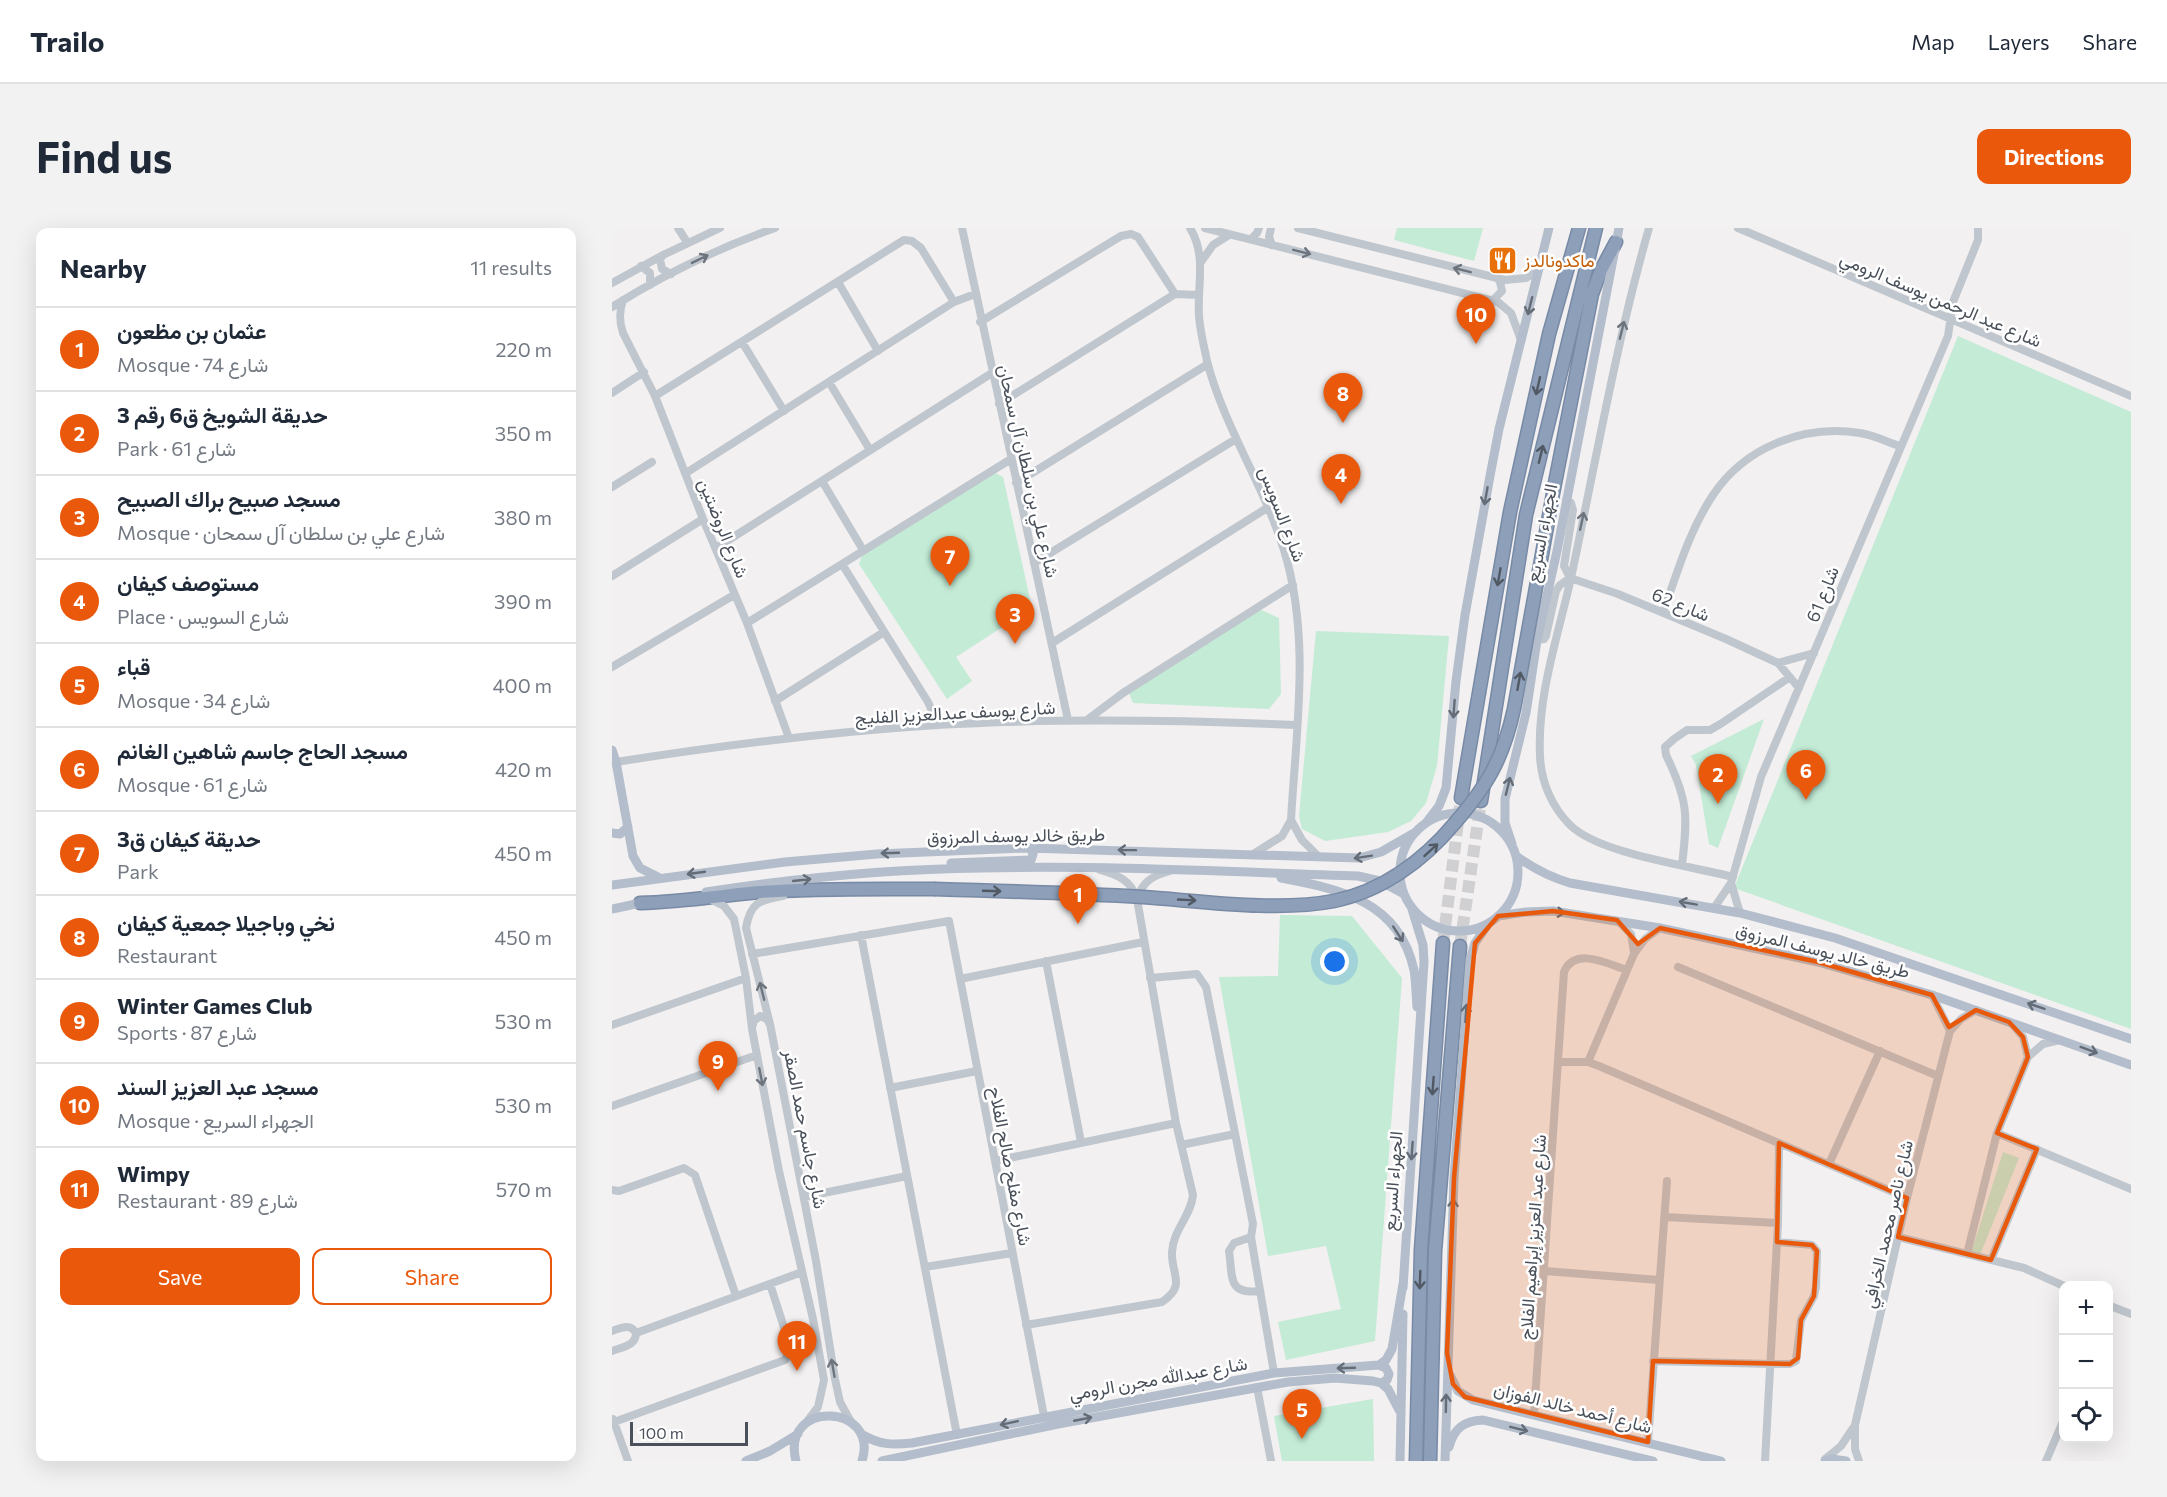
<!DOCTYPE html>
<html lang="en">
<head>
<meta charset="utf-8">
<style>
  :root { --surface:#fff; --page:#f2f2f3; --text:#1f2937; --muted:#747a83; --line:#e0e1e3; --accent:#ea580c }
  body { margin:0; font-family:Commissioner,Vazirmatn,sans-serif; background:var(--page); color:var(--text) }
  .controls { position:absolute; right:18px; bottom:18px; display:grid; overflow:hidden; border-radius:12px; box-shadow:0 6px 24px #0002 }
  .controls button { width:54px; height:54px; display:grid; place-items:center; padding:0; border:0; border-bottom:2px solid var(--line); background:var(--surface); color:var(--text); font:30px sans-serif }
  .scale { position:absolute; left:18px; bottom:15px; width:118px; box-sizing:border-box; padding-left:6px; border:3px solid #4a515b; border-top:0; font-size:16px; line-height:21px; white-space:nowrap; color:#4a515b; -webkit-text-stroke:4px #fff; paint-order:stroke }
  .you { position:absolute; left:723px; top:734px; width:21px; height:21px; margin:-15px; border:4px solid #fff; border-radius:50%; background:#1a73e8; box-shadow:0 0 0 9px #1a73e833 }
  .badge { display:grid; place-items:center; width:39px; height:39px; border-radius:50%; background:var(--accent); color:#fff; font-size:20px; font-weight:700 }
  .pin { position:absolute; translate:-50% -50px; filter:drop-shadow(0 2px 3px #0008) }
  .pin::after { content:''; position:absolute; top:32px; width:21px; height:18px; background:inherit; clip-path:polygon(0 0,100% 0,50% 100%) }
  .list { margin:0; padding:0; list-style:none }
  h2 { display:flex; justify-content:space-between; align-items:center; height:78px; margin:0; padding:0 24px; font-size:26px }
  h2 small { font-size:20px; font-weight:400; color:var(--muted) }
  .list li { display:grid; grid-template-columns:39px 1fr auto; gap:18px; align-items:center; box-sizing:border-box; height:84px; padding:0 24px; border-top:2px solid var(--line) }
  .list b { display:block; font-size:22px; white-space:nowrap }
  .list p { margin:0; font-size:20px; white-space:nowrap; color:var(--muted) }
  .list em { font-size:20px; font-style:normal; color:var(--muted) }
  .actions { display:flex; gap:12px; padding:18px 24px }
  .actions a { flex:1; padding:14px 0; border:2px solid var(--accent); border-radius:12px; text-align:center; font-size:21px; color:var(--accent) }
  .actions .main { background:var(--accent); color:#fff }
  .icon { flex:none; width:33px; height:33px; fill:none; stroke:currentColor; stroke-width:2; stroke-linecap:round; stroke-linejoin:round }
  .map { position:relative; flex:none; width:1519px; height:1233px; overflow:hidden; border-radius:12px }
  header { display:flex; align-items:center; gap:36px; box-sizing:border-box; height:84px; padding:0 30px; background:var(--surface); border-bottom:2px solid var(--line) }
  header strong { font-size:28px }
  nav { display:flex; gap:33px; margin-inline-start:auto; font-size:21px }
  .intro { display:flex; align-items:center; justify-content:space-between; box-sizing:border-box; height:144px; padding:0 36px }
  h1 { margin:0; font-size:42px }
  .button { padding:15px 27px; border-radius:12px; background:var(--accent); color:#fff; font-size:21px; font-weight:700 }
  main { display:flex; gap:36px; padding:0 36px }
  aside { flex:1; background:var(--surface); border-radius:12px; box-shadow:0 6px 24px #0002 }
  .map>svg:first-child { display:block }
  .green { fill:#c3ebd6 }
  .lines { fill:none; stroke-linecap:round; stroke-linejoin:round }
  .highway-tunnel { stroke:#d0d0d2; stroke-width:12; stroke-dasharray:12 6; stroke-linecap:butt }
  .highway-casing { stroke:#788aa5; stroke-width:15 }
  .minor { stroke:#c0c6cd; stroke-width:8 }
  .major { stroke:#b3bdcb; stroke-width:9 }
  .highway { stroke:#8d9fb9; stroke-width:12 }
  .highway-bridge-casing { stroke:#788aa5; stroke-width:15; stroke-linecap:butt }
  .highway-bridge { stroke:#8d9fb9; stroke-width:12 }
  .oneway { stroke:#6d747d }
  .oneway2 { stroke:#646c77 }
  .oneway3 { stroke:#515964 }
  .marked { fill:#e8590c; fill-opacity:0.2; stroke:#e8590c; stroke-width:4.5; stroke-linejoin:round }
  .labels { text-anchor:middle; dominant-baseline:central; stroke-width:5; stroke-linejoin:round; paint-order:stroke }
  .food-label { font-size:18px; fill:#c56008; stroke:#fff; text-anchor:start }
  .street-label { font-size:18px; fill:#4a515b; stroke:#fff }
</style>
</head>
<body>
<header>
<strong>Trailo</strong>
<nav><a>Map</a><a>Layers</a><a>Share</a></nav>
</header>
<div class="intro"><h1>Find us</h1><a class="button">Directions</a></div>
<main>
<aside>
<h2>Nearby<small>11 results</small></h2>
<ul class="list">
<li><span class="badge">1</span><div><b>عثمان بن مظعون</b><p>Mosque · شارع 74</p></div><em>220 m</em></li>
<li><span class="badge">2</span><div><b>حديقة الشويخ ق6 رقم 3</b><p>Park · شارع 61</p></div><em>350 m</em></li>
<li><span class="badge">3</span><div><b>مسجد صبيح براك الصبيح</b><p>Mosque · شارع علي بن سلطان آل سمحان</p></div><em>380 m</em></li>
<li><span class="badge">4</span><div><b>مستوصف كيفان</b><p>Place · شارع السويس</p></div><em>390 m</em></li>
<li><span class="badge">5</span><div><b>قباء</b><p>Mosque · شارع 34</p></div><em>400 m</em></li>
<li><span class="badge">6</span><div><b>مسجد الحاج جاسم شاهين الغانم</b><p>Mosque · شارع 61</p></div><em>420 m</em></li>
<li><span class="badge">7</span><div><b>حديقة كيفان ق3</b><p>Park</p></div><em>450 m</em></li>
<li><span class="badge">8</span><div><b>نخي وباجيلا جمعية كيفان</b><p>Restaurant</p></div><em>450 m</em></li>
<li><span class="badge">9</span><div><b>Winter Games Club</b><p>Sports · شارع 87</p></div><em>530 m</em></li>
<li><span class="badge">10</span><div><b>مسجد عبد العزيز السند</b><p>Mosque · الجهراء السريع</p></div><em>530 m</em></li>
<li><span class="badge">11</span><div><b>Wimpy</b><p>Restaurant · شارع 89</p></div><em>570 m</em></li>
</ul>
<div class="actions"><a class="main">Save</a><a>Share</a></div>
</aside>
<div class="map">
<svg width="1519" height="1233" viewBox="0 0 1519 1233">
  <rect width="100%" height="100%" fill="#f2f0f0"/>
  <path class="green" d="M 785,0 L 871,0 L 862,33 L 782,12 Z
    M 1346,108 L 1519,184 L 1519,801 L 1122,660 Z
    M 383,245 L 391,249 L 420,380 L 344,429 L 360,453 L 335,471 L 247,336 L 250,327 Z
    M 647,381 L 667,390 L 669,466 L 657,481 L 521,475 L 517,465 Z
    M 704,403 L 837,408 L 825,538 L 814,575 L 799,593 L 776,604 L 713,613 L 690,601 L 687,588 Z
    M 1152,491 L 1106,620 L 1097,616 L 1084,537 L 1079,528 Z
    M 668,687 L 740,688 L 790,750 L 763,1113 L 674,1132 L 666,1094 L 729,1081 L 714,1018 L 656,1028 L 607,749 L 666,748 Z
    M 1391,924 L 1407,930 L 1368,1027 L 1359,1025 Z
    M 761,1171 L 762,1233 L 670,1233 L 662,1188 Z"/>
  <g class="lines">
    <path class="highway-tunnel" d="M 831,715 L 849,570
      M 848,718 L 869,573"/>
    <defs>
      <path id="highway" d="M 942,260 L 980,66 L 989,42 L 1004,14
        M 849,570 L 898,284 L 937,106 L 967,0
        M 869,573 L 914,287 L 984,0
        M 28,675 C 68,674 107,668 147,664 C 205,660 264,661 322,661
        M 804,1233 L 809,1022 L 831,715
        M 818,1233 L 823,1023 L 848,718"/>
    </defs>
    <use href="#highway" class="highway-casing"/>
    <path class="minor" d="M 66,0 L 75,14
      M 350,0 L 456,492
      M 578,0 C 595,27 585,58 587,88 C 588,103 592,118 595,133 C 612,199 652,257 672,322 C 699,410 684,502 679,592 L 670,608 L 643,625
      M 593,0 L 886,74 L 899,85 L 909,112
      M 659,0 L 657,9 L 660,17
      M 686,0 L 893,52 L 914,50 L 926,43
      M 1037,0 C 1004,115 984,233 959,350 C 946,408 925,468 928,528 C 929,554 940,579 958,597 C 987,626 1080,638 1121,649
      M 1126,0 L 1519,168
      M 639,11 L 645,5 L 647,0
      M 51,27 L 48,31 L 50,41 L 59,46
      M 589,34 L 601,17 L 617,7
      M 29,38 L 38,45 L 38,57
      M 226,54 L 266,123
      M 0,55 L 51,27 L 108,0
      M 11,72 C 7,84 7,93 11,105 L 43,168 L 91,291 L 135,395 L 177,510
      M 881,72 L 890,63 L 888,54 L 886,51
      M 0,79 C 51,47 106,20 163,0
      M 368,94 L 509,8 L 519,6 L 526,9 L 563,66
      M 130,114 L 172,183
      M 217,154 L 258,222
      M 0,165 L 32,144
      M 43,168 L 292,12 L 300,13 L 309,20 L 342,74
      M 387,176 L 563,66 L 587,67
      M 74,245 L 342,74 L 363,66
      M 210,253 L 251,322
      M 404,255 L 596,136
      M 0,259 L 40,234
      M 954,272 L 959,275 L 961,282 L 952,338 L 958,350 L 1006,366 L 1114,411 L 1166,435 L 1187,460
      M 104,320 L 380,145
      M 422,335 L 624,211
      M 230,336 L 316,474 L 326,497
      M 0,348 L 91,291
      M 1051,385 C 1065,345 1077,303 1101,267 C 1133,219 1192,196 1248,205 C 1262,207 1275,214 1288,218
      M 135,395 L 399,231
      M 925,412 L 932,411 L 934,408 L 944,363 L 948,357 L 958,350
      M 440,415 L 655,280
      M 1166,435 L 1202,425
      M 0,439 L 122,367
      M 163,473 L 272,404
      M 475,492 L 511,465 L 681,357
      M 4,534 C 111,517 217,504 325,497 C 445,490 565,492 684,497
      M 679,592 L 690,612 L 706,628
      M 1070,637 C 1076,587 1076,572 1054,527 L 1053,519 L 1062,511 L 1075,502 L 1098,502 L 1110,495 L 1178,449
      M 1119,655 L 1128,685
      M 171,668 C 147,672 138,675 134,700 L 158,796 L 204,1033 L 223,1151 L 228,1174 L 239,1194
      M 98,671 L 112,678 L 122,691 L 134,750 L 140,801 L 167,943 L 201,1091 L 212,1152 L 206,1179 L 194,1195
      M 525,671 C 531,653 540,648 558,643
      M 1102,680 L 1119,655 L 1149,549 L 1336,108 L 1341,74 L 1366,12 L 1366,0
      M 1007,694 L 1019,706 L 1022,724
      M 249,707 L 345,1207
      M 140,726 L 337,693 L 432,1188
      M 434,733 L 469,914
      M 1066,739 L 1326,848
      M 538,750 L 585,746 L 594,759 L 641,996 L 639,1009 L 662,1145
      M 348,751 L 531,714
      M 1320,767 L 1338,803
      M 1400,796 L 1411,809 L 1416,829
      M 0,797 L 134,750
      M 140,799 L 142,793 L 148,788 L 155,791 L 157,795
      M 946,834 L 976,834 L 987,838 L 1295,970
      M 976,834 L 1022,726 L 1033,711 L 1048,700
      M 278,860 L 365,843
      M 0,878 L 145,827
      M 1385,905 L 1519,961
      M 569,917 L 623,906
      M 383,933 L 564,895
      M 1217,936 L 1268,823
      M 0,962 L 7,963 L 72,940 L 83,947 L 124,1068
      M 192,969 L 295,948
      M 1053,989 L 1166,995
      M 639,1009 L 622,1015 L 617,1023 C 621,1049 615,1067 648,1063
      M 1286,1009 L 1412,1040 L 1452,1058
      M 1355,1026 L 1385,905 L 1416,829 L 1431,816 L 1448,812
      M 1379,1032 L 1425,921
      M 313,1039 L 400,1025
      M 933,1043 L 1047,1052
      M 1496,1077 L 1519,1086
      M 414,1097 L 550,1074 C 575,1057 559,1047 560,1024 C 561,1002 579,988 581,967 L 564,895 L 525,671 C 519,652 506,647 488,642
      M 0,1103 C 9,1100 18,1095 24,1105
      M 24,1105 L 190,1044
      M 0,1123 C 10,1119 24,1118 24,1105
      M 1041,1133 L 1159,1136 L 1178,1136 L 1184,1133 L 1189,1092 L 1202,1068 L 1204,1059 L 1205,1023 L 1200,1017 L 1165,1014
      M 645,1159 L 659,1233
      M 922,1186 L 952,744 C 963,718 996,736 1015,742
      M 1,1191 L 16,1233
      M 2,1194 L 173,1132 L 178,1123 L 178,1118 L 158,1056
      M 1036,1214 L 1055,953
      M 1213,1231 L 1229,1218 L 1241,1200
      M 1153,1233 L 1166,995 L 1167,915
      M 1247,1233 L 1243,1221 L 1243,1197 L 1295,970 L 1338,803 L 1349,791 L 1364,782
      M 1434,1233 L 1452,1191"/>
    <path class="major" d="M 0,522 L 4,534 L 21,628 L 28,640 L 46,649
      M788 644a59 59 0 1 1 118 0a59 59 0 1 1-118 0Z
      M 814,595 L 827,578 L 834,560 L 844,453 L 853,387 L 878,248 L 887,201 L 937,0
      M 0,605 L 8,606 L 16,599
      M 900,616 L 893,595 L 893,571 L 914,485 L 925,412 L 945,323 L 1007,0
      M 904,628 C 922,641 937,649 958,655 L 1128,685 L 1223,710 L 1519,811
      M 339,635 L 419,632 L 421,626 L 420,622 L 415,620
      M 669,650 C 728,661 787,673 802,742 C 804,754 804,767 805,779
      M 0,657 L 173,634 L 265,626 L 415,620 L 747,630 L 769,624 L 804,604
      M 94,664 C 185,650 278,641 370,640 C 495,637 621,644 746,648 L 768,653 L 792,666
      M 0,681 L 33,674
      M 886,688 L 914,684 L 941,683 L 1048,700 L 1206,734 L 1320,767 L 1519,837
      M 791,1060 L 812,734 L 811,717 L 799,678
      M 767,1137 L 774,1140 L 777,1146 L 775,1152 L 769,1155
      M 838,1147 L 846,1163 L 861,1172 L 1109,1233
      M 249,1206 C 268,1217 279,1217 300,1215 L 662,1145 L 767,1137 L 774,1132 L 780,1121 L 791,1056
      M 837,1219 C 842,1200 852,1193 871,1192 L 1041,1233
      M 134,1233 L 158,1223 L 186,1206
      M 184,1233 C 168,1171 268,1175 250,1233
      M 270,1233 L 446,1196 L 676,1154 L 723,1150 L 761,1153 L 769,1155 L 776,1161 L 787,1182
      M 788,1233 L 791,1086
      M 833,1233 L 842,950 L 858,732 L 863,715 L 877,695
      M 1213,1233 L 1220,1231 L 1234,1233"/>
    <use href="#highway" class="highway"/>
    <defs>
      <path id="highway-bridge" d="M 322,661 C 392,663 461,665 531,669 C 589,673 665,684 722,673 C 770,663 811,633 842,596 C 875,558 891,531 902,481 L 942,260"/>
    </defs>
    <use href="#highway-bridge" class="highway-bridge-casing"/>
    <use href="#highway-bridge" class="highway-bridge"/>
  </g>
  <defs><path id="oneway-shaft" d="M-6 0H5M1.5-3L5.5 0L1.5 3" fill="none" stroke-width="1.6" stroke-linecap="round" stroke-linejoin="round" transform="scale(1.5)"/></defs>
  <g class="oneway">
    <use href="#oneway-shaft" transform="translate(690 24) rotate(14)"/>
    <use href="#oneway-shaft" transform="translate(88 31) rotate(-26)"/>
    <use href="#oneway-shaft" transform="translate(850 42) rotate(-166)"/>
    <use href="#oneway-shaft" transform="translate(1010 102) rotate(-76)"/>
    <use href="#oneway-shaft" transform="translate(970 293) rotate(-78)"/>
    <use href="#oneway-shaft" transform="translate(150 763) rotate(-104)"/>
    <use href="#oneway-shaft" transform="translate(149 849) rotate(79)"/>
    <use href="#oneway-shaft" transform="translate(221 1140) rotate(-100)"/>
  </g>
  <g class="oneway2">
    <use href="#oneway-shaft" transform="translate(918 78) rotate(104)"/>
    <use href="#oneway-shaft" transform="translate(874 268) rotate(100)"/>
    <use href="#oneway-shaft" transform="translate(842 481) rotate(94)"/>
    <use href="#oneway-shaft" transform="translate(896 558) rotate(-76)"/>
    <use href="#oneway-shaft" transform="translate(515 622) rotate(-179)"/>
    <use href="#oneway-shaft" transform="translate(278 625) rotate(178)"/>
    <use href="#oneway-shaft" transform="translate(751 629) rotate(171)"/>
    <use href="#oneway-shaft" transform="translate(84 645) rotate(172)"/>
    <use href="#oneway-shaft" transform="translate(190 652) rotate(-6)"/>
    <use href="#oneway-shaft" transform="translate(1076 675) rotate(-170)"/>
    <use href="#oneway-shaft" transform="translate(944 684) rotate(5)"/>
    <use href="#oneway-shaft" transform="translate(786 706) rotate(57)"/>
    <use href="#oneway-shaft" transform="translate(1424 778) rotate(-161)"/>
    <use href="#oneway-shaft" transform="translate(854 785) rotate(-86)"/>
    <use href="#oneway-shaft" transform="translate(1477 822) rotate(20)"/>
    <use href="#oneway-shaft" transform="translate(800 923) rotate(94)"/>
    <use href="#oneway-shaft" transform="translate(841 980) rotate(-88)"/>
    <use href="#oneway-shaft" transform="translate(734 1140) rotate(178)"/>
    <use href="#oneway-shaft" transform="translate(834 1175) rotate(-89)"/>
    <use href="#oneway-shaft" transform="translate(471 1191) rotate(-11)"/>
    <use href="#oneway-shaft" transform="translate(397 1195) rotate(168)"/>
    <use href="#oneway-shaft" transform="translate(907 1201) rotate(14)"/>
  </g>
  <g class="oneway3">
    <use href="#oneway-shaft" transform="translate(926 158) rotate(103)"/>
    <use href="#oneway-shaft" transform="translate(929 226) rotate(-76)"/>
    <use href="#oneway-shaft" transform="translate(887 349) rotate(100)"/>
    <use href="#oneway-shaft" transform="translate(907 453) rotate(-80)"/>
    <use href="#oneway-shaft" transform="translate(819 622) rotate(-42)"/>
    <use href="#oneway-shaft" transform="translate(380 663) rotate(2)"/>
    <use href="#oneway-shaft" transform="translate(575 672) rotate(3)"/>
    <use href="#oneway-shaft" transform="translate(821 858) rotate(94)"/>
    <use href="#oneway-shaft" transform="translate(808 1052) rotate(92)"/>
  </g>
  <path class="marked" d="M 941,683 L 1005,692 L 1026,716 L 1048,700 L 1206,734 L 1320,767 L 1337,799 L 1364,782 L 1397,794 L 1411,809 L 1416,829 L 1385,905 L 1425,921 L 1379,1032 L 1286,1009 L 1295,970 L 1167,915 L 1165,1014 L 1200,1017 L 1205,1023 L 1202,1068 L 1189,1092 L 1186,1130 L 1178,1136 L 1041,1133 L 1036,1214 L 853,1169 L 841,1156 L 835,1125 L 842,950 L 863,715 L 886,688 Z"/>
  <defs>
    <symbol id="restaurant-square" viewBox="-11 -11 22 22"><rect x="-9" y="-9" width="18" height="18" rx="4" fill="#e8710a" stroke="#fff"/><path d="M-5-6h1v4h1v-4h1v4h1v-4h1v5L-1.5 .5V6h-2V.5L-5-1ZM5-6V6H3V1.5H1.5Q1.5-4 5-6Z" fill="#fff"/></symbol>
  </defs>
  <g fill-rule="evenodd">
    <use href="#restaurant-square" x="874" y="16" width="33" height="33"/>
  </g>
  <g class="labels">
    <g class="food-label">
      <text x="912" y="32">ماكدونالدز</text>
    </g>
    <g class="street-label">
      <text transform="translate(1329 71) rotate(23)">شارع عبد الرحمن يوسف الرومي</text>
      <text transform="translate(417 243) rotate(77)">شارع علي بن سلطان آل سمحان</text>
      <text transform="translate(671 286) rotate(69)">شارع السويس</text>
      <text transform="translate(112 300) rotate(68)">شارع الروضتين</text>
      <text transform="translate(929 305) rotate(-79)">الجهراء السريع</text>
      <text transform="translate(1210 366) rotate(-68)">شارع 61</text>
      <text transform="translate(1069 376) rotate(22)">شارع 62</text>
      <text transform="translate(343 484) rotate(-3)">شارع يوسف عبدالعزيز الفليج</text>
      <text transform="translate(404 607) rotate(-1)">طريق خالد يوسف المرزوق</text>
      <text transform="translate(1211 722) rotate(14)">طريق خالد يوسف المرزوق</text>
      <text transform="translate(194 901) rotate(79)">شارع جاسم حمد الصقر</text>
      <text transform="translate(399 938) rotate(79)">شارع مفلح صالح الفلاح</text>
      <text transform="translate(780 953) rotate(-86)">الجهراء السريع</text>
      <text transform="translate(1275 996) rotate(-77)">شارع ناصر محمد الخرافي</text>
      <text transform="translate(920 1009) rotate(-86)">شارع عبد العزيز إبراهيم الفلاج</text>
      <text transform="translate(546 1150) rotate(-10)">شارع عبدالله مجرن الرومي</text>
      <text transform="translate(961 1179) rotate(14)">شارع أحمد خالد الفوزان</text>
    </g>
  </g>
</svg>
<div class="controls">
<button>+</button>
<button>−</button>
<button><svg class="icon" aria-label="locate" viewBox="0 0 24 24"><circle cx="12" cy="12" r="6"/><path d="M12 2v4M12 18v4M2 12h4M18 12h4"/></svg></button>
</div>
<div class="scale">100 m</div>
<div class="you"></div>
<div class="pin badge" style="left:466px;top:696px">1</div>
<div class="pin badge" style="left:1106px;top:576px">2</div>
<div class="pin badge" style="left:403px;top:416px">3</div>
<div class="pin badge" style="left:729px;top:276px">4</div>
<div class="pin badge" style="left:690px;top:1211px">5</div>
<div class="pin badge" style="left:1194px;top:572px">6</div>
<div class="pin badge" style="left:338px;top:358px">7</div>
<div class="pin badge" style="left:731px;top:195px">8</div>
<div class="pin badge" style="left:106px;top:863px">9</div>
<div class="pin badge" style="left:864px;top:116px">10</div>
<div class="pin badge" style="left:185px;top:1143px">11</div>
</div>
</main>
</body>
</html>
